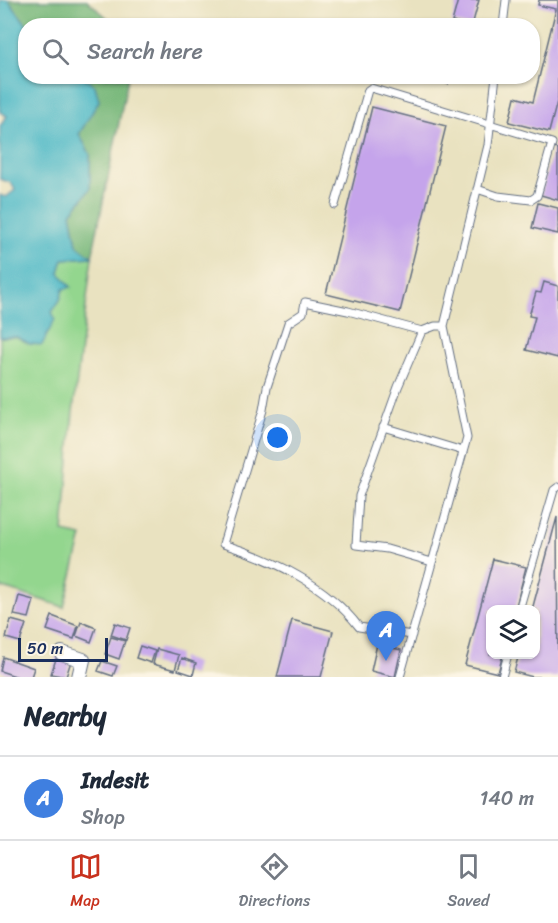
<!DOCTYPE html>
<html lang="en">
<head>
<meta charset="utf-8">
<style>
  :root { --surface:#fff; --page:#f6f6f7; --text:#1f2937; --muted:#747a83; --line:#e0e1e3; --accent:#c8321e }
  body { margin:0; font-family:Sriracha,sans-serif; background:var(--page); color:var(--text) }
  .controls { position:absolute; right:18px; bottom:18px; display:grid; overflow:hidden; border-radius:12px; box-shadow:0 2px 4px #0004 }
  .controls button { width:54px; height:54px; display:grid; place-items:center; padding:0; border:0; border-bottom:2px solid var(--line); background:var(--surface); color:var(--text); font:30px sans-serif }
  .scale { position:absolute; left:18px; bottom:15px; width:90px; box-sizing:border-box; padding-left:6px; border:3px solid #1b2f5e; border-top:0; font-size:16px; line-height:21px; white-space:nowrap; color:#1b2f5e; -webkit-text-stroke:4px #fcf5e5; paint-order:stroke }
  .you { position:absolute; left:278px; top:438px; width:21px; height:21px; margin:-15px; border:4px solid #fff; border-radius:50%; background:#1a73e8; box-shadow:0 0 0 9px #1a73e833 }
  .badge { display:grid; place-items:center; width:39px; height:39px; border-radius:50%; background:var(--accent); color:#fff; font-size:20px; font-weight:700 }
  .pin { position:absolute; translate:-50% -50px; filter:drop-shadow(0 2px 3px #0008) }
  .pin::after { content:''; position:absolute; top:32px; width:21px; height:18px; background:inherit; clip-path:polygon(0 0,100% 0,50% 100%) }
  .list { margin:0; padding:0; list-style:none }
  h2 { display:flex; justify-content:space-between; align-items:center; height:78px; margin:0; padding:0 24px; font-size:26px }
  h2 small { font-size:20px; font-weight:400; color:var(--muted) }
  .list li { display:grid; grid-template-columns:39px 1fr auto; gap:18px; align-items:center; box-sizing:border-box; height:84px; padding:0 24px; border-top:2px solid var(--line) }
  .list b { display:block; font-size:22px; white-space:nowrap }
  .list p { margin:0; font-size:20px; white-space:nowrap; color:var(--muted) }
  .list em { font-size:20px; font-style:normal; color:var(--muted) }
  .icon { flex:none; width:33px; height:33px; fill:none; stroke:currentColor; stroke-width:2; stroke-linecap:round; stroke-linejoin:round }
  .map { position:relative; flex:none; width:558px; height:677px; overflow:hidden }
  .search { position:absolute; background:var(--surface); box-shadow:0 2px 4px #0004; left:18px; right:18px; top:18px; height:66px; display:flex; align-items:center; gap:15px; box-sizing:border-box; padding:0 21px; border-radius:24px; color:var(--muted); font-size:22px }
  .sheet { height:162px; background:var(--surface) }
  nav { display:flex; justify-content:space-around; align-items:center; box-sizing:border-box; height:84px; border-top:2px solid var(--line); background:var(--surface); font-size:16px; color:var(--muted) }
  nav a { display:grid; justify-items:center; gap:3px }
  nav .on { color:var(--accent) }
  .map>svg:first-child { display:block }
  .green { fill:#93d68e; stroke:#578276; stroke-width:1.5 }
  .forest { fill:#76b779; stroke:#48736c; stroke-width:1.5 }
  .water { fill:#4bb8c6; stroke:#337492; stroke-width:1.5 }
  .building { fill:#c5a4eb }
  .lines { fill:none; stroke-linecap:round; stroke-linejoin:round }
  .lane-casing { stroke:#636e80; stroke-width:9 }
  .street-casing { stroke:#636e80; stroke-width:16 }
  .lane { stroke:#fff; stroke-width:7 }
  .street { stroke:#fff; stroke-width:14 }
</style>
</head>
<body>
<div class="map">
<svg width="558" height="677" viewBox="0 0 558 677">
  <rect width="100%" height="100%" fill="#fcf5e5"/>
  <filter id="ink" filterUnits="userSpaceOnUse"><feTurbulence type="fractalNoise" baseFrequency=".0167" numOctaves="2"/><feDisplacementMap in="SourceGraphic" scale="12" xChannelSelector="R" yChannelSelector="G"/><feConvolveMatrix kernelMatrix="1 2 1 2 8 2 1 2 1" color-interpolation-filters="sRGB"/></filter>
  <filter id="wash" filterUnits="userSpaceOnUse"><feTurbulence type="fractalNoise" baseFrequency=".008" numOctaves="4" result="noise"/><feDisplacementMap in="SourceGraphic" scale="24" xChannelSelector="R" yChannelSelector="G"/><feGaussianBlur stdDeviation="1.35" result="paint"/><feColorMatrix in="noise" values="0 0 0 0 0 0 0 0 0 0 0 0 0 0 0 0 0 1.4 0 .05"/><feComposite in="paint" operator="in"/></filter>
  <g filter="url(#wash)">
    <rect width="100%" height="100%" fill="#e9e2c0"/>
    <path class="green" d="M 92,257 L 73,412 L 63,532 L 82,536 L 64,607 L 0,587 L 0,337 L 17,337 L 30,344 L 60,300 L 63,289 L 59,272 L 63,259 Z"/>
    <path class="forest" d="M 8,0 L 87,0 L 112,22 L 111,26 L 27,25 Z
      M 83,77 L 126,77 L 128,78 L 92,257 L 77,245 L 71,213 L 90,189 L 90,154 L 79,134 L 99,101 L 95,86 Z"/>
    <path class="water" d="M 0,0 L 8,0 L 27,25 L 26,26 L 26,76 L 83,77 L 95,86 L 99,101 L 79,134 L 90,154 L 90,189 L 71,213 L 77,245 L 92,257 L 63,259 L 59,272 L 71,287 L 63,289 L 60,300 L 52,312 L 55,319 L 42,345 L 30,344 L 17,337 L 0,337 L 0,195 L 6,197 L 15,190 L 11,183 L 0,179 L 0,126 L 7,116 L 0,112 Z"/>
    <g id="blocks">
      <path class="building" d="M 458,0 L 479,0 L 472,26 L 452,22 Z
        M 539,0 L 558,0 L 558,98 L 549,132 L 509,122 L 515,97 L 533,102 L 556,9 L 538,5 Z
        M 419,76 L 449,76 L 448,84 Z
        M 372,107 L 446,126 L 400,312 L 326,294 Z
        M 553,148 L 558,149 L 558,200 L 541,195 Z
        M 538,203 L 558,208 L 558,234 L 532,228 Z
        M 544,282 L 558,286 L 558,358 L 526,350 L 535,317 L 529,316 L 536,292 L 541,293 Z
        M 557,517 L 558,677 L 533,677 L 514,672 L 519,654 L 536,654 L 536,610 L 532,610 Z
        M 493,559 L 526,567 L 515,610 L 490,610 L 490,654 L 503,654 L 498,673 L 465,665 Z
        M 19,596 L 34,600 L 29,618 L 14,615 Z
        M 52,616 L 78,626 L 74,639 L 47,630 Z
        M 11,620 L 26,624 L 20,642 L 6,638 Z
        M 292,620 L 333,631 L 321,677 L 277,677 Z
        M 81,622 L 96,628 L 91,642 L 76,636 Z
        M 115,623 L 130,628 L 126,640 L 111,635 Z
        M 111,637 L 125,641 L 119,659 L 105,654 Z
        M 377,644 L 401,650 L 395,677 L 371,671 Z
        M 140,646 L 155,651 L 151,663 L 136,658 Z
        M 157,649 L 179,655 L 175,670 L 153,664 Z
        M 57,656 L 71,661 L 66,677 L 51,674 Z
        M 3,657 L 34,668 L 31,677 L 18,677 L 0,671 Z
        M 182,658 L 196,663 L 193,675 L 178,670 Z
        M 102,661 L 117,666 L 113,676 L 98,671 Z"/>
    </g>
  </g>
  <g filter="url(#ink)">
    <use href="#blocks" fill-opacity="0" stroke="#636e80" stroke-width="1.5"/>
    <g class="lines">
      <defs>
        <path id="lane" d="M 503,26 L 506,0
          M 335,205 L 368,90 L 371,88 L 552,143 L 537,196 L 531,200 L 498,196 L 477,189
          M 444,326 L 488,145 L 496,76
          M 383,427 L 463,451
          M 519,610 L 554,490 L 558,487
          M 412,635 L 359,627 C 327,585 272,559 223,544 L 263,410 L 267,387 L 288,323 L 303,313 L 305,302 L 348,311 L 422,331
          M 400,677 L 467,438 L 444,326 L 435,326 L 422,331 L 398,387 L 359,496 L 356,545 L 387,549 L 432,562
          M 502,677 L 508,654"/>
        <path id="street" d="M 62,653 L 83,660 L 79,677"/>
      </defs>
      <use href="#lane" class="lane-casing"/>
      <use href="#street" class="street-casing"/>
      <use href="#lane" class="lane"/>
      <use href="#street" class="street"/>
    </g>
  </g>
</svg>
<div class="controls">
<button><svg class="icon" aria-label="layers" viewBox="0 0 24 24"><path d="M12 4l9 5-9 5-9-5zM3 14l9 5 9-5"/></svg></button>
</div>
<div class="scale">50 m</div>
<div class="you"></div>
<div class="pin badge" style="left:386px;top:661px;background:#3f7fe0">A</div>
<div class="search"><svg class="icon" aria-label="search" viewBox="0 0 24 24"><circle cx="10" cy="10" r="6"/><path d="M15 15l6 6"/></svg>Search here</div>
</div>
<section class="sheet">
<h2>Nearby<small></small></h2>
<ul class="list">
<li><span class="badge" style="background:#3f7fe0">A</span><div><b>Indesit</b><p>Shop</p></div><em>140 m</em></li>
</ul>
</section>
<nav>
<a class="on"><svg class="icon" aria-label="map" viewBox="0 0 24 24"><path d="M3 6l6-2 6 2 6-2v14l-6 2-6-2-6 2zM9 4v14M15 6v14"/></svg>Map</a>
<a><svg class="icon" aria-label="directions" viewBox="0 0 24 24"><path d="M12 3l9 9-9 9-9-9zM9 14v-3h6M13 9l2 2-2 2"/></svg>Directions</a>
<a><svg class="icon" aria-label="saved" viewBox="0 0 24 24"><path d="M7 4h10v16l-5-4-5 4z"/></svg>Saved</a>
</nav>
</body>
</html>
